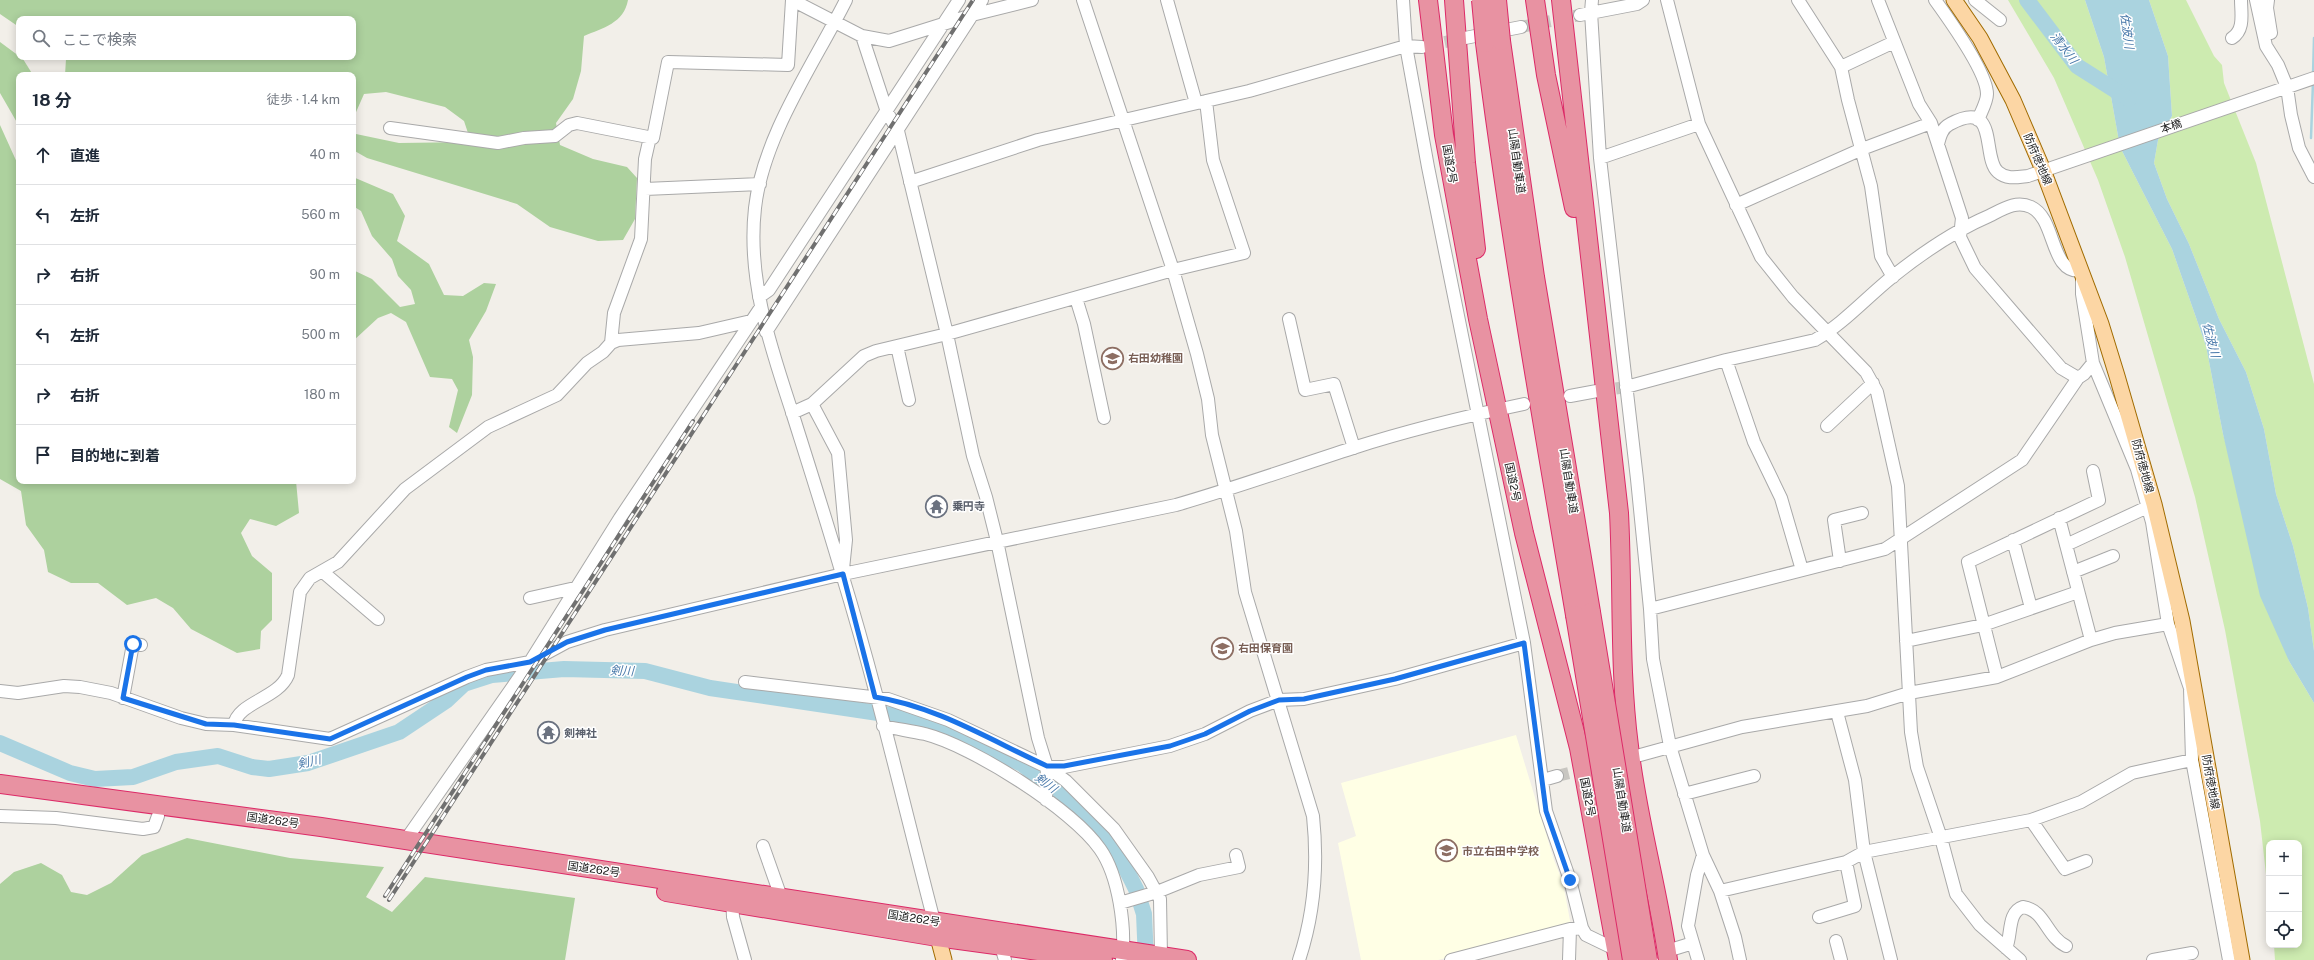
<!DOCTYPE html>
<html lang="ja">
<head>
<meta charset="utf-8">
<style>
  :root { --surface:#fff; --page:#f6f6f7; --text:#1f2937; --muted:#747a83; --line:#e0e1e3 }
  body { margin:0; font-family:"Public Sans","Noto Sans JP",sans-serif; background:var(--page); color:var(--text) }
  .controls { position:absolute; right:12px; bottom:12px; display:grid; overflow:hidden; border-radius:8px; box-shadow:0 2px 10px #0003 }
  .controls button { width:36px; height:36px; display:grid; place-items:center; padding:0; border:0; border-bottom:1px solid var(--line); background:var(--surface); color:var(--text); font:20px sans-serif }
  .stop { position:absolute; width:12px; height:12px; margin:-9px; border:3px solid #1a73e8; border-radius:50%; background:#fff }
  .stop.end { background:#1a73e8; border-color:#fff; box-shadow:0 1px 4px #0008 }
  .list { margin:0; padding:0; list-style:none }
  h2 { display:flex; justify-content:space-between; align-items:center; height:52px; margin:0; padding:0 16px; font-size:17px }
  h2 small { font-size:13px; font-weight:400; color:var(--muted) }
  .list li { display:grid; grid-template-columns:26px 1fr auto; gap:12px; align-items:center; box-sizing:border-box; height:60px; padding:0 16px; border-top:1px solid var(--line) }
  .list b { display:block; font-size:15px; white-space:nowrap }
  .list em { font-size:13px; font-style:normal; color:var(--muted) }
  .icon { flex:none; width:22px; height:22px; fill:none; stroke:currentColor; stroke-width:2; stroke-linecap:round; stroke-linejoin:round }
  .map { position:relative; flex:none; width:2314px; height:960px; overflow:hidden }
  .search { position:absolute; background:var(--surface); box-shadow:0 2px 10px #0003; left:16px; top:16px; width:340px; height:44px; display:flex; align-items:center; gap:10px; box-sizing:border-box; padding:0 14px; border-radius:8px; color:var(--muted); font-size:15px }
  .panel { position:absolute; background:var(--surface); box-shadow:0 2px 10px #0003; left:16px; top:72px; width:340px; height:412px; border-radius:8px }
  .map>svg:first-child { display:block }
  .education { fill:#ffffe5 }
  .grass { fill:#cdebb0 }
  .forest { fill:#add19e }
  .water { fill:#aad3df }
  .lines { fill:none; stroke-linecap:round; stroke-linejoin:round }
  .stream { stroke:#aad3df; stroke-width:2.5 }
  .river { stroke:#aad3df; stroke-width:16 }
  .minor-tunnel { stroke:#c8c6c1; stroke-width:12; stroke-dasharray:12 6; stroke-linecap:butt }
  .minor-casing { stroke:#a9a9a9; stroke-width:14 }
  .major-casing { stroke:#a06b00; stroke-width:17 }
  .highway-casing { stroke:#dc2a67; stroke-width:20 }
  .minor { stroke:#fff; stroke-width:12 }
  .major { stroke:#fcd6a4; stroke-width:15 }
  .highway { stroke:#e892a2; stroke-width:18 }
  .rail-casing { stroke:#707070; stroke-width:4 }
  .rail { stroke:#fff; stroke-width:2.5; stroke-dasharray:8; stroke-linecap:butt }
  .highway-bridge-casing { stroke:#dc2a67; stroke-width:20; stroke-linecap:butt }
  .highway-bridge { stroke:#e892a2; stroke-width:18 }
  .route { stroke:#1a73e8; stroke-width:5 }
  .labels { text-anchor:middle; dominant-baseline:central; stroke-width:3; stroke-linejoin:round; paint-order:stroke }
  .street-label { font-size:11px; fill:#222; stroke:#fff }
  .education-label { font-size:11px; font-weight:bold; fill:#785e54; stroke:#fff; text-anchor:start }
  .worship-label { font-size:11px; font-weight:bold; fill:#5b616d; stroke:#fff; text-anchor:start }
  .water-label { font-size:12px; font-style:italic; fill:#4a7aab; stroke:#fff }
</style>
</head>
<body>
<div class="map">
<svg width="2314" height="960" viewBox="0 0 2314 960">
  <rect width="100%" height="100%" fill="#f2efe9"/>
  <path class="education" d="M 1516,735 L 1554,860 L 1563,883 L 1571,926 L 1438,960 L 1361,960 L 1338,843 L 1356,836 L 1341,783 Z"/>
  <path class="grass" d="M 2008,0 L 2085,0 L 2104,57 L 2120,147 L 2172,249 L 2206,346 L 2223,434 L 2289,661 L 2314,703 L 2314,960 L 2275,960 L 2274,945 L 2299,945 L 2299,843 L 2269,843 L 2269,901 L 2260,821 L 2225,630 L 2195,497 L 2125,257 L 2098,180 L 2054,78 Z
    M 2149,0 L 2186,0 L 2214,56 L 2222,65 L 2224,83 L 2256,163 L 2314,384 L 2314,651 L 2308,608 L 2293,546 L 2276,494 L 2264,429 L 2246,372 L 2219,319 L 2189,244 L 2167,199 L 2154,163 L 2158,140 L 2172,116 L 2168,56 Z"/>
  <path class="forest" d="M 0,0 L 628,0 C 624,23 603,28 584,36 L 581,71 L 573,99 L 556,123 L 560,145 L 593,159 L 627,167 L 637,178 L 635,219 L 623,240 L 598,241 L 550,227 L 517,204 L 367,158 L 353,150 L 353,136 L 356,134 L 399,143 L 471,142 L 464,121 L 445,107 L 386,92 L 364,94 L 353,119 L 353,75 L 65,75 L 66,59 L 64,57 L 353,57 L 353,19 L 19,19 L 19,27 L 0,14 Z
    M 0,42 L 23,59 L 33,75 L 19,75 L 19,126 L 0,93 Z
    M 0,125 L 19,167 L 19,481 L 296,481 L 299,513 L 276,526 L 250,519 L 241,533 L 252,556 L 272,573 L 272,620 L 261,631 L 260,649 L 237,653 L 191,629 L 173,608 L 156,598 L 127,605 L 98,583 L 71,583 L 48,572 L 44,550 L 26,525 L 21,491 L 0,479 Z
    M 353,177 L 393,194 L 405,216 L 397,241 L 429,264 L 444,295 L 463,296 L 484,283 L 496,284 L 486,311 L 469,340 L 473,357 L 472,395 L 457,433 L 449,427 L 458,390 L 452,379 L 430,377 L 406,322 L 391,313 L 378,318 L 353,341 L 353,270 L 372,279 L 400,307 L 415,304 L 411,290 L 398,276 L 392,259 L 372,236 L 361,211 L 353,206 Z
    M 187,838 L 290,858 L 384,867 L 366,897 L 392,912 L 425,877 L 575,898 L 565,960 L 0,960 L 0,884 L 14,872 L 41,863 L 62,875 L 71,892 L 87,895 L 111,883 L 142,855 Z"/>
  <path class="water" d="M 2085,0 L 2149,0 L 2168,56 L 2172,116 L 2158,140 L 2154,163 L 2167,199 L 2189,244 L 2219,319 L 2246,372 L 2264,429 L 2276,494 L 2293,546 L 2308,608 L 2314,651 L 2314,703 L 2289,661 L 2260,596 L 2223,434 L 2206,346 L 2172,249 L 2120,147 L 2104,57 Z"/>
  <g class="lines">
    <path class="stream" d="M 2313,75 L 2314,38
      M 2311,138 L 2313,82"/>
    <path class="river" d="M 2027,0 L 2077,66 L 2129,99
      M 0,743 L 70,773 L 95,779 L 133,777 L 176,762 L 218,756 L 252,767 L 269,769 L 308,763 L 399,732 L 447,700 L 464,684 L 492,675 L 564,669 L 645,671 L 710,688 L 905,717 L 937,724 L 1022,764 L 1069,801 L 1118,853 L 1136,889 L 1144,914 L 1146,960"/>
    <path class="minor-tunnel" d="M 1521,27 L 1580,15
      M 1427,46 L 1464,38
      M 1598,391 L 1626,387
      M 1557,776 L 1589,768"/>
    <defs>
      <path id="minor" d="M 792,0 L 862,36 L 889,41 L 972,15 L 1032,0
        M 846,0 C 814,64 763,136 755,208 C 747,279 770,345 792,412 C 809,466 826,519 842,574 C 877,688 904,806 934,921
        M 1083,0 L 1173,270 L 1197,354 L 1208,399 L 1212,435 L 1236,531 L 1245,592 L 1313,816 C 1318,864 1314,915 1299,960
        M 1167,0 L 1196,103
        M 1403,0 L 1406,46 L 1428,167 L 1524,643 L 1546,811 L 1570,880 L 1582,928 L 1586,935 L 1617,950
        M 1592,0 L 1591,12 L 1600,158 L 1637,479 L 1650,609 L 1653,659 L 1670,746 L 1703,855 L 1720,891 L 1735,937 L 1740,960
        M 1667,0 L 1699,124 L 1761,257 L 1793,297 L 1866,372 L 1877,392 L 1898,486 L 1911,732 L 1917,767 L 1941,838 L 1956,894 L 1980,925 L 2020,960
        M 1798,0 L 1841,67 L 1848,100 L 1871,186 L 1881,256 L 1893,277
        M 1878,0 L 1919,104 L 1931,123 L 1962,218 L 1960,237 L 1975,268 L 2061,368 L 2078,378
        M 1935,0 C 1948,18 1987,72 1987,94 C 1987,102 1981,112 1978,120
        M 1975,0 L 2000,20
        M 2256,0 L 2266,46 L 2278,65 L 2287,87 L 2291,115 L 2299,148 L 2314,177
        M 2268,0 L 2267,8 L 2271,33
        M 1580,15 L 1637,4 L 1643,0
        M 862,36 L 887,112 L 898,131 L 947,334 L 973,456 L 986,497 L 997,541 L 1038,738 L 1047,767 L 1046,800
        M 1465,38 L 1521,27
        M 2232,38 C 2245,30 2241,13 2241,0
        M 1841,67 L 1894,42
        M 390,128 L 498,143 L 524,138 L 555,136 L 569,125 L 577,123 L 653,138 L 668,62 L 788,65 L 792,0
        M 1938,144 C 1940,136 1942,128 1950,124 C 2000,97 1981,158 1998,172 C 2007,180 2018,177 2028,176 L 2314,78
        M 1600,158 L 1699,124
        M 910,182 L 1038,140 L 1249,91 L 1406,46 L 1422,47
        M 645,189 L 760,184
        M 1736,205 L 1862,149 L 1931,123
        M 759,297 L 769,290 L 959,0
        M 1076,298 L 1084,324 L 1104,418
        M 1289,319 L 1305,390 L 1334,384 L 1354,448
        M 766,332 L 982,0
        M 611,343 L 618,340 L 699,333 L 751,321
        M 897,346 L 909,400
        M 1726,360 L 1754,442 L 1781,498 L 1802,570
        M 1626,387 L 1726,360 L 1815,340 C 1843,324 1866,298 1892,277 C 1922,253 1954,231 1989,216 C 2003,209 2016,200 2031,207 C 2057,219 2049,274 2082,271 L 2082,294 L 2093,363 L 2137,469 L 2152,522 L 2168,624 L 2190,688 L 2192,760 L 2229,960
        M 1570,396 L 1597,391
        M 812,404 L 838,453 L 846,540 L 843,569
        M 792,413 L 812,404 L 864,356 L 876,351 L 947,334 L 1173,270 L 1244,253 L 1213,160 L 1206,101
        M 1827,426 L 1873,383
        M 2059,518 L 2091,640
        M 2013,540 L 2031,608
        M 2066,545 L 2154,504
        M 1840,561 L 1834,520 L 1862,513
        M 323,572 L 378,619
        M 2073,572 L 2113,556
        M 530,598 L 575,588
        M 1650,609 L 1885,549 L 2022,460 L 2078,378 L 2084,374 L 2093,363
        M 1906,641 L 1983,625 L 2078,592
        M 1997,677 L 1968,562 L 2099,500 L 2093,471
        M 745,682 L 888,699 L 948,720 L 1047,767 L 1066,781 L 1114,829 L 1148,877 L 1160,899 L 1161,956
        M 0,691 L 18,693 L 64,686 L 80,687 L 111,693 L 181,718 L 206,724 L 234,725 L 330,739 L 467,677 L 486,670 L 530,662 L 567,642 L 605,630 L 843,574 L 1176,505 C 1235,488 1294,467 1353,448 C 1409,430 1467,416 1524,404
        M 123,698 L 133,644 L 141,645
        M 1837,712 L 1855,780 L 1864,852 L 1891,960
        M 234,725 C 238,702 278,699 288,675 L 300,592 L 310,578 L 338,562 L 405,489 L 488,427 L 557,395 L 587,363 L 603,352 L 611,343 L 614,313 L 641,239 L 645,159 L 650,137
        M 883,726 C 897,729 911,731 925,734 C 972,746 1072,809 1100,849 C 1119,876 1126,928 1122,960
        M 1633,757 L 1742,727 L 1867,706 L 1909,693 L 1997,677 L 2091,640 L 2115,633 L 2168,624
        M 1047,767 L 1064,767 L 1170,746 L 1205,734 L 1250,711 L 1279,700 L 1304,699 L 1395,679 L 1524,643
        M 1543,780 L 1557,776
        M 1684,794 L 1754,776
        M 0,816 L 56,818 L 143,829 L 154,827 L 158,816
        M 2031,820 L 2065,869 L 2086,861
        M 405,841 L 530,662 L 620,518 L 761,307
        M 763,846 L 781,897
        M 1720,891 L 1846,862 L 1864,852 L 2031,820 L 2081,802 L 2132,773 L 2192,760
        M 732,897 L 733,917 L 745,960
        M 1120,903 L 1157,892 L 1199,875 L 1239,867 L 1236,855
        M 1819,917 L 1855,906 L 1846,862
        M 1836,941 L 1841,960
        M 1001,946 L 1005,960
        M 2006,948 C 2012,936 2007,912 2023,907 C 2045,910 2046,936 2066,946
        M 1667,951 L 1693,943
        M 1451,960 L 1570,929 L 1582,928
        M 1569,960 L 1570,929
        M 1698,960 L 1688,926 L 1697,875 L 1703,855
        M 2153,960 L 2192,953"/>
      <path id="major" d="M 1954,0 L 1980,38 L 2013,100 L 2043,170 L 2101,324 L 2117,376 L 2154,504 L 2182,621 L 2242,960
        M 935,926 L 944,960"/>
      <path id="highway" d="M 1428,0 L 1444,135 L 1478,319 L 1524,533 L 1579,748 L 1618,960
        M 1454,0 L 1466,163 L 1476,249
        M 1535,0 L 1546,75 L 1574,208
        M 1561,0 L 1619,513 C 1623,591 1619,669 1629,746 C 1637,818 1658,888 1668,960
        M 1501,41 L 1535,277 L 1591,612
        M 1485,43 C 1509,234 1543,425 1575,615
        M 0,784 L 321,827 L 1187,960
        M 666,892 L 937,937 L 1103,960"/>
    </defs>
    <use href="#minor" class="minor-casing"/>
    <use href="#major" class="major-casing"/>
    <use href="#highway" class="highway-casing"/>
    <use href="#minor" class="minor"/>
    <use href="#major" class="major"/>
    <use href="#highway" class="highway"/>
    <defs>
      <path id="rail" d="M 385,896 L 693,421
        M 389,900 L 973,0"/>
    </defs>
    <use href="#rail" class="rail-casing"/>
    <use href="#rail" class="rail"/>
    <defs>
      <path id="highway-bridge" d="M 1481,0 L 1485,43
        M 1497,0 L 1501,41
        M 1591,612 L 1648,960
        M 1575,615 L 1632,960"/>
    </defs>
    <use href="#highway-bridge" class="highway-bridge-casing"/>
    <use href="#highway-bridge" class="highway-bridge"/>
  </g>
  <g class="lines">
    <path class="route" d="M 133,644 L 123,698 L 206,724 L 234,725 L 330,739 L 467,677 L 486,670 L 530,662 L 567,642 L 605,630 L 843,574 L 875,697 C 936,706 992,741 1047,766 L 1064,766 L 1170,746 L 1205,734 L 1250,711 L 1279,700 L 1304,699 L 1395,679 L 1524,643 L 1546,811 L 1570,880"/>
  </g>
  <defs>
    <symbol id="school-ring" viewBox="-11 -11 22 22"><circle r="9.5" fill="#fff" stroke="#8d6e63" stroke-width="1.5"/><path d="M0-5L7-2L0 1L-7-2ZM-4 1L0 2.5L4 1V4Q0 6-4 4Z" fill="#8d6e63"/></symbol>
    <symbol id="temple-ring" viewBox="-11 -11 22 22"><circle r="9.5" fill="#fff" stroke="#6b7280" stroke-width="1.5"/><path d="M0-6L5-2H3V0L6.5 2.5H4V6H1.5V3h-3V6H-4V2.5H-6.5L-3 0V-2H-5Z" fill="#6b7280"/></symbol>
  </defs>
  <g fill-rule="evenodd">
    <use href="#school-ring" x="1100" y="346" width="25" height="25"/>
    <use href="#temple-ring" x="924" y="494" width="25" height="25"/>
    <use href="#school-ring" x="1210" y="636" width="25" height="25"/>
    <use href="#temple-ring" x="536" y="720" width="25" height="25"/>
    <use href="#school-ring" x="1434" y="838" width="25" height="25"/>
  </g>
  <g class="labels">
    <g class="street-label">
      <text transform="translate(2171 126) rotate(-19)">本橋</text>
      <text transform="translate(2038 159) rotate(67)">防府徳地線</text>
      <text transform="translate(1517 161) rotate(82)">山陽自動車道</text>
      <text transform="translate(1450 164) rotate(80)">国道2号</text>
      <text transform="translate(2143 466) rotate(75)">防府徳地線</text>
      <text transform="translate(1569 481) rotate(81)">山陽自動車道</text>
      <text transform="translate(1513 482) rotate(78)">国道2号</text>
      <text transform="translate(2211 782) rotate(80)">防府徳地線</text>
      <text transform="translate(1588 797) rotate(79)">国道2号</text>
      <text transform="translate(1622 800) rotate(81)">山陽自動車道</text>
      <text transform="translate(273 820) rotate(8)">国道262号</text>
      <text transform="translate(594 869) rotate(8)">国道262号</text>
      <text transform="translate(914 918) rotate(9)">国道262号</text>
    </g>
    <g class="education-label">
      <text x="1128" y="358">右田幼稚園</text>
      <text x="1238" y="648">右田保育園</text>
      <text x="1462" y="851">市立右田中学校</text>
    </g>
    <g class="worship-label">
      <text x="952" y="506">乗円寺</text>
      <text x="564" y="733">剣神社</text>
    </g>
    <g class="water-label">
      <text transform="translate(2127 31) rotate(82)">佐波川</text>
      <text transform="translate(2064 48) rotate(52)">清水川</text>
      <text transform="translate(2211 340) rotate(75)">佐波川</text>
      <text transform="translate(622 671) rotate(2)">剣川</text>
      <text transform="translate(309 762) rotate(-14)">剣川</text>
      <text transform="translate(1046 783) rotate(37)">剣川</text>
    </g>
  </g>
</svg>
<div class="controls">
<button>+</button>
<button>−</button>
<button><svg class="icon" aria-label="locate" viewBox="0 0 24 24"><circle cx="12" cy="12" r="6"/><path d="M12 2v4M12 18v4M2 12h4M18 12h4"/></svg></button>
</div>
<div class="stop" style="left:133px;top:644px"></div>
<div class="stop end" style="left:1570px;top:880px"></div>
<div class="search"><svg class="icon" aria-label="search" viewBox="0 0 24 24"><circle cx="10" cy="10" r="6"/><path d="M15 15l6 6"/></svg>ここで検索</div>
<section class="panel">
<h2>18 分<small>徒歩 · 1.4 km</small></h2>
<ul class="list">
<li><svg class="icon" aria-label="ahead" viewBox="0 0 24 24"><path d="M12 20V5M6 11l6-6 6 6"/></svg><div><b>直進</b></div><em>40 m</em></li>
<li><svg class="icon" aria-label="left" viewBox="0 0 24 24"><path d="M17 20v-9H6M10 6l-5 5 5 5"/></svg><div><b>左折</b></div><em>560 m</em></li>
<li><svg class="icon" aria-label="right" viewBox="0 0 24 24"><path d="M7 20v-9h11M14 6l5 5-5 5"/></svg><div><b>右折</b></div><em>90 m</em></li>
<li><svg class="icon" aria-label="left" viewBox="0 0 24 24"><path d="M17 20v-9H6M10 6l-5 5 5 5"/></svg><div><b>左折</b></div><em>500 m</em></li>
<li><svg class="icon" aria-label="right" viewBox="0 0 24 24"><path d="M7 20v-9h11M14 6l5 5-5 5"/></svg><div><b>右折</b></div><em>180 m</em></li>
<li><svg class="icon" aria-label="arrive" viewBox="0 0 24 24"><path d="M6 21V4h12l-3 4 3 4H6"/></svg><div><b>目的地に到着</b></div></li>
</ul>
</section>
</div>
</body>
</html>
